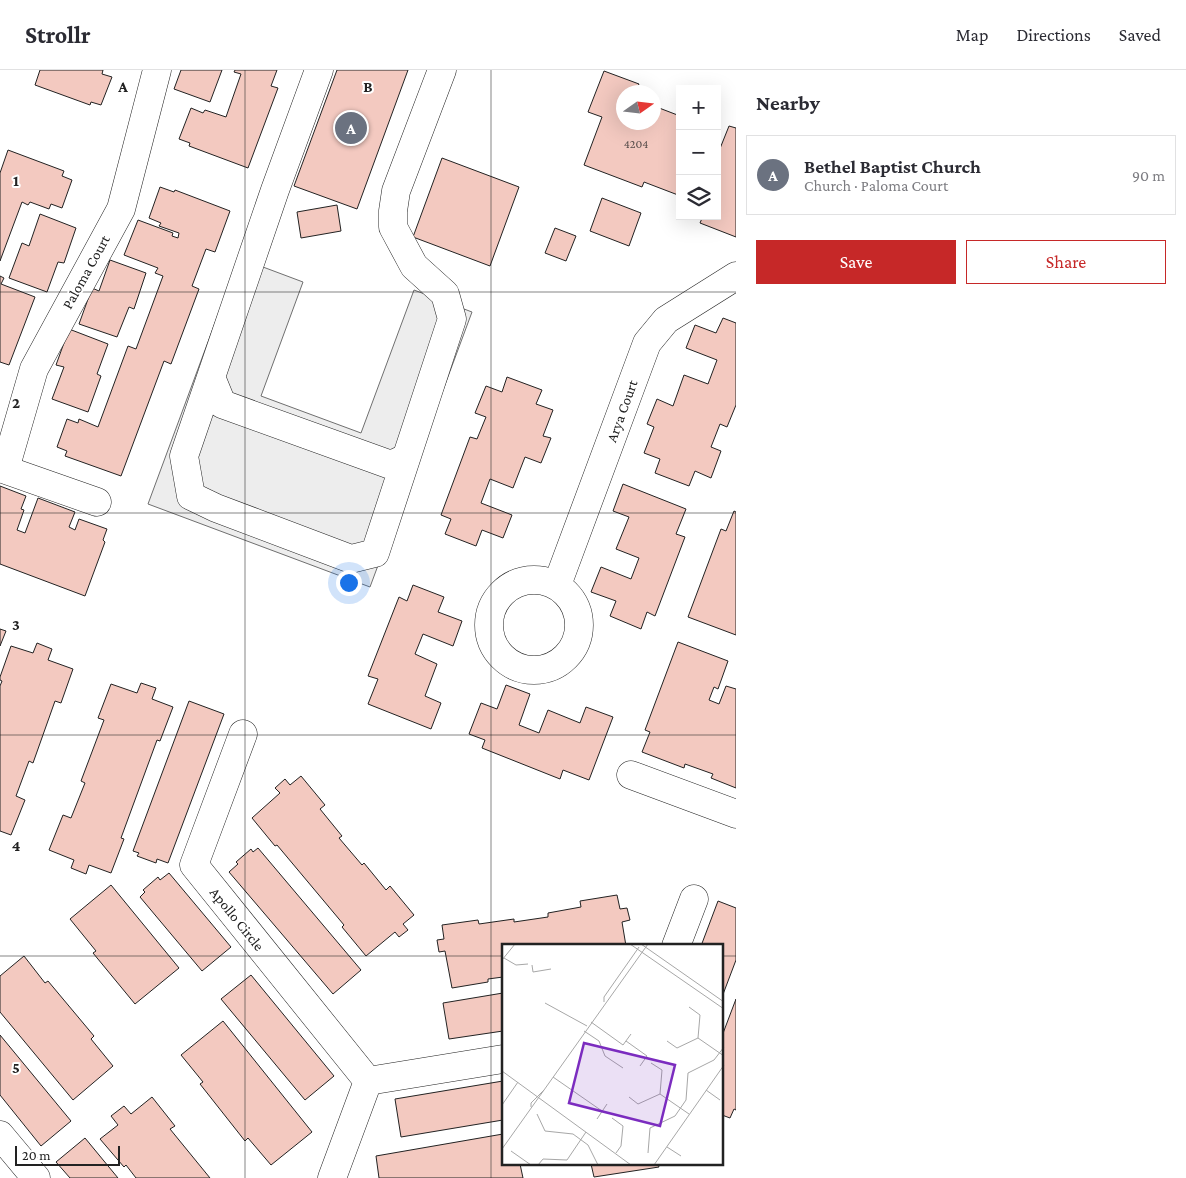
<!DOCTYPE html>
<html lang="en">
<head>
<meta charset="utf-8">
<style>
  :root { --surface:#fff; --page:#f2f2f3; --text:#2b2b33; --muted:#7c7c81; --line:#e1e1e2; --accent:#c62828 }
  body { margin:0; font-family:"Crimson Pro",serif; background:var(--page); color:var(--text) }
  .controls { position:absolute; right:15px; top:15px; display:grid; overflow:hidden; border-radius:0px; box-shadow:0 5px 20px #0002 }
  .controls button { width:45px; height:45px; display:grid; place-items:center; padding:0; border:0; border-bottom:1px solid var(--line); background:var(--surface); color:var(--text); font:25px sans-serif }
  .compass { position:absolute; left:616px; top:15px; width:45px; height:45px; border-radius:50%; background:var(--surface); box-shadow:0 5px 20px #0002; rotate:76deg }
  .scale { position:absolute; left:15px; bottom:12px; width:105px; box-sizing:border-box; padding-left:5px; border:2px solid #222; border-top:0; font-size:14px; line-height:18px; white-space:nowrap; color:#222; -webkit-text-stroke:4px #fff; paint-order:stroke }
  .you { position:absolute; left:348px; top:512px; width:18px; height:18px; margin:-12px; border:4px solid #fff; border-radius:50%; background:#1a73e8; box-shadow:0 0 0 8px #1a73e833 }
  .badge { display:grid; place-items:center; width:32px; height:32px; border-radius:50%; background:var(--accent); color:#fff; font-size:16px; font-weight:700 }
  .pin { position:absolute; translate:-50% -50%; border:2px solid #fff; box-shadow:0 1px 5px #0006 }
  .list { margin:0; padding:0; list-style:none }
  h2 { display:flex; justify-content:space-between; align-items:center; height:65px; margin:0; padding:0 20px; font-size:21px }
  h2 small { font-size:16px; font-weight:400; color:var(--muted) }
  .list li { display:grid; grid-template-columns:32px 1fr auto; gap:15px; align-items:center; box-sizing:border-box; height:80px; margin:0 10px 10px; padding:0 10px; border:1px solid var(--line); border-radius:0px }
  .list b { display:block; font-size:19px; white-space:nowrap }
  .list p { margin:0; font-size:16px; white-space:nowrap; color:var(--muted) }
  .list em { font-size:16px; font-style:normal; color:var(--muted) }
  .actions { display:flex; gap:10px; padding:15px 20px }
  .actions a { flex:1; padding:11px 0; border:1px solid var(--accent); border-radius:0px; text-align:center; font-size:18px; color:var(--accent) }
  .actions .main { background:var(--accent); color:#fff }
  .icon { flex:none; width:28px; height:28px; fill:none; stroke:currentColor; stroke-width:2; stroke-linecap:round; stroke-linejoin:round }
  .map { position:relative; flex:none; width:736px; height:1108px; overflow:hidden }
  header { display:flex; align-items:center; gap:30px; box-sizing:border-box; height:70px; padding:0 25px; background:var(--surface); border-bottom:1px solid var(--line) }
  header strong { font-size:24px }
  nav { display:flex; gap:28px; margin-inline-start:auto; font-size:18px }
  main { display:flex }
  aside { flex:1; background:var(--surface) }
  .map>svg:first-child { display:block }
  .parking { fill:#ededed; stroke:#6f6f6f }
  .building { fill:#f3c9c0; stroke:#222 }
  .lines { fill:none; stroke-linecap:round; stroke-linejoin:round }
  .minor-casing { stroke:#222; stroke-width:29 }
  .minor { stroke:#fff; stroke-width:28 }
  .grid { fill:none; stroke:#222; stroke-width:1; stroke-opacity:0.55 }
  .labels { text-anchor:middle; dominant-baseline:central; stroke-width:4; stroke-linejoin:round; paint-order:stroke }
  .number-label { font-size:12px; fill:#564c4a }
  .street-label { font-size:15px; fill:#222; stroke:#fff }
  .inset-road { fill:none; stroke:#a7a7a7; stroke-width:1 }
  .view { fill:#7b2cbf; fill-opacity:0.15; stroke:#7b2cbf; stroke-width:2.5 }
  .inset-edge { fill:none; stroke:#222; stroke-width:2.5 }
  .grid-label { font-size:16px; text-anchor:middle; font-weight:bold; fill:#222; stroke:#fff; stroke-width:4; stroke-linejoin:round; paint-order:stroke }
</style>
</head>
<body>
<header>
<strong>Strollr</strong>
<nav><a>Map</a><a>Directions</a><a>Saved</a></nav>
</header>
<main>
<div class="map">
<svg width="736" height="1108" viewBox="0 0 736 1108">
  <rect width="100%" height="100%" fill="#fff"/>
  <path class="parking" d="M 239,188 L 303,212 L 261,326 L 361,363 L 414,220 L 472,242 L 370,517 L 148,434 Z"/>
  <path class="building" d="M 40,0 L 103,0 L 102,4 L 112,7 L 101,35 L 91,32 L 90,35 L 35,15 Z
    M 181,0 L 222,0 L 210,32 L 174,19 Z
    M 235,0 L 277,0 L 271,16 L 278,18 L 248,98 L 189,76 L 190,73 L 179,69 L 191,38 L 203,43 L 205,40 L 226,47 L 241,4 L 234,2 Z
    M 337,0 L 408,0 L 357,139 L 294,116 Z
    M 604,1 L 639,14 L 635,22 L 624,22 L 624,52 L 654,52 L 654,36 L 680,46 L 680,122 L 678,125 L 644,112 L 642,117 L 584,95 L 602,47 L 588,42 Z
    M 729,56 L 736,58 L 736,167 L 700,153 L 703,146 L 717,146 L 717,86 Z
    M 8,80 L 64,101 L 62,106 L 72,110 L 62,138 L 51,134 L 49,139 L 30,132 L 28,135 L 22,132 L 0,191 L 0,103 Z
    M 442,88 L 519,117 L 490,196 L 413,167 Z
    M 160,117 L 174,122 L 175,120 L 230,141 L 215,182 L 206,179 L 192,216 L 199,219 L 171,294 L 164,291 L 121,406 L 65,386 L 67,381 L 57,377 L 67,349 L 78,353 L 79,349 L 98,357 L 128,276 L 136,279 L 163,206 L 155,203 L 158,198 L 124,185 L 138,150 L 173,163 L 172,166 L 178,168 L 179,163 L 159,156 L 161,153 L 149,148 Z
    M 602,128 L 641,143 L 629,176 L 590,161 Z
    M 337,135 L 341,161 L 301,168 L 297,142 Z
    M 40,144 L 76,158 L 64,193 L 58,192 L 47,222 L 9,208 L 22,173 L 29,176 Z
    M 555,158 L 576,166 L 566,191 L 545,183 Z
    M 110,190 L 146,203 L 134,239 L 129,237 L 117,267 L 79,254 L 92,218 L 99,221 Z
    M 0,206 L 4,208 L 1,214 L 35,227 L 9,295 L 0,292 Z
    M 723,248 L 736,253 L 736,335 L 727,357 L 720,354 L 711,377 L 721,381 L 711,408 L 695,401 L 689,416 L 655,403 L 660,389 L 644,383 L 654,357 L 647,354 L 657,329 L 673,336 L 684,305 L 708,314 L 717,290 L 686,278 L 695,255 L 716,263 Z
    M 69,259 L 108,274 L 97,304 L 101,306 L 88,342 L 52,329 L 64,297 L 56,295 Z
    M 507,307 L 542,320 L 536,334 L 553,340 L 543,366 L 551,368 L 541,393 L 525,387 L 513,418 L 490,409 L 481,433 L 512,445 L 503,468 L 482,460 L 476,476 L 445,464 L 451,449 L 441,445 L 470,367 L 477,369 L 486,347 L 475,343 L 486,316 L 502,322 Z
    M 623,414 L 686,439 L 676,464 L 685,467 L 655,546 L 647,542 L 641,559 L 610,546 L 616,531 L 591,522 L 601,497 L 631,509 L 639,488 L 616,479 L 629,447 L 613,441 Z
    M 0,416 L 26,426 L 21,439 L 24,440 L 17,460 L 25,463 L 38,428 L 75,442 L 69,457 L 75,460 L 79,449 L 107,459 L 103,470 L 105,472 L 85,526 L 0,494 Z
    M 734,441 L 736,442 L 736,565 L 688,547 L 721,459 L 726,461 Z
    M 413,515 L 444,527 L 438,542 L 462,551 L 453,576 L 423,564 L 415,584 L 437,594 L 425,626 L 441,633 L 431,659 L 368,634 L 378,609 L 368,606 L 399,527 L 407,531 Z
    M 0,559 L 6,561 L 0,576 Z
    M 678,572 L 728,591 L 718,619 L 714,617 L 709,630 L 719,634 L 726,616 L 736,619 L 736,718 L 711,708 L 713,704 L 685,694 L 684,698 L 642,682 L 650,662 L 645,660 Z
    M 37,573 L 52,579 L 48,590 L 73,599 L 61,633 L 55,631 L 33,693 L 29,691 L 16,726 L 25,730 L 11,765 L 0,761 L 0,616 L 2,611 L 0,610 L 0,607 L 11,576 L 33,583 Z
    M 141,613 L 156,618 L 152,629 L 173,637 L 160,671 L 157,670 L 121,768 L 124,769 L 111,803 L 89,795 L 86,804 L 71,798 L 74,790 L 49,780 L 63,745 L 71,748 L 85,713 L 81,711 L 104,650 L 98,648 L 111,614 L 137,623 Z
    M 506,615 L 530,624 L 519,655 L 539,663 L 548,640 L 580,653 L 586,637 L 613,647 L 589,710 L 563,700 L 560,709 L 482,678 L 485,670 L 469,664 L 481,633 L 497,639 Z
    M 189,631 L 224,644 L 168,793 L 157,789 L 156,793 L 137,786 L 139,783 L 133,781 Z
    M 301,706 L 325,735 L 320,739 L 342,766 L 339,768 L 362,795 L 364,793 L 386,820 L 390,816 L 414,845 L 403,854 L 408,860 L 399,867 L 395,862 L 366,886 L 342,857 L 344,855 L 277,775 L 275,776 L 252,748 L 280,723 L 275,718 L 285,709 L 290,715 Z
    M 258,778 L 361,900 L 333,924 L 229,802 L 238,794 L 236,792 L 251,779 L 253,782 Z
    M 169,803 L 231,877 L 202,901 L 140,827 L 145,822 L 143,820 L 158,807 L 160,810 Z
    M 111,815 L 179,898 L 135,934 L 93,883 L 96,881 L 70,849 Z
    M 617,825 L 620,839 L 627,838 L 630,850 L 622,852 L 626,876 L 503,876 L 503,907 L 488,909 L 488,912 L 452,918 L 445,881 L 439,882 L 437,870 L 444,869 L 442,855 L 478,850 L 479,854 L 514,849 L 514,852 L 548,847 L 548,843 L 581,837 L 580,831 Z
    M 718,831 L 736,838 L 736,890 L 722,927 L 722,876 L 701,876 Z
    M 24,886 L 45,913 L 48,911 L 94,966 L 91,969 L 113,996 L 73,1030 L 0,942 L 0,906 Z
    M 251,905 L 334,1006 L 305,1030 L 221,929 Z
    M 503,923 L 503,961 L 449,969 L 443,933 Z
    M 736,929 L 736,1040 L 734,1039 L 730,1048 L 722,1045 L 722,966 Z
    M 223,951 L 312,1062 L 271,1095 L 248,1068 L 245,1071 L 200,1014 L 203,1012 L 181,985 Z
    M 0,965 L 71,1051 L 41,1076 L 0,1025 Z
    M 503,1011 L 503,1050 L 401,1067 L 395,1029 Z
    M 152,1027 L 175,1056 L 170,1059 L 210,1108 L 136,1108 L 126,1095 L 124,1097 L 100,1069 L 118,1055 L 111,1046 L 124,1036 L 131,1044 Z
    M 503,1064 L 503,1094 L 520,1094 L 523,1108 L 379,1108 L 376,1086 Z
    M 85,1068 L 118,1108 L 70,1108 L 56,1092 Z
    M 591,1094 L 658,1094 L 659,1097 L 594,1107 Z"/>
  <g class="lines">
    <defs>
      <path id="minor" d="M 319,0 L 275,120 L 184,386 L 191,426 L 216,438 L 351,489 L 375,483 L 452,249 L 445,224 L 414,196 L 393,157 L 393,141 L 396,121 L 442,0
        M 211,307 L 222,334 L 391,395 L 406,388
        M 0,398 L 97,432
        M 5,399 L 34,299 L 121,139 L 157,0
        M489 555a45 45 0 1 1 90 0a45 45 0 1 1-90 0Z
        M 557,515 L 647,273 L 666,250 L 736,206
        M 243,664 L 194,795 L 368,1011 L 332,1108
        M 631,705 L 736,744
        M 676,876 L 694,829
        M 368,1011 L 503,989
        M 0,1065 L 36,1108"/>
    </defs>
    <use href="#minor" class="minor-casing"/>
    <use href="#minor" class="minor"/>
  </g>
  <path class="grid" d="M 245,0 L 245,1108M 491,0 L 491,1108M 0,222 L 736,222M 0,443 L 736,443M 0,665 L 736,665M 0,886 L 503,886M 722,886 L 736,886"/>
  <g class="labels">
    <g class="number-label">
      <text x="636" y="74">4204</text>
    </g>
    <g class="street-label">
      <text transform="translate(86 202) rotate(-61)">Paloma Court</text>
      <text transform="translate(622 341) rotate(-70)">Arya Court</text>
      <text transform="translate(237 849) rotate(51)">Apollo Circle</text>
    </g>
  </g>
  <g transform="translate(502 874)">
    <rect width="221" height="221" fill="#fff"/>
    <path class="inset-road" d="M 128,0 L 222,65M 139,0 L 222,58M 2,14 L 14,21 L 26,20M 0,16 L 13,0M 30,21 L 31,28 L 49,25M 102,58 L 102,53 L 137,3M 43,59 L 85,82M 187,63 L 198,71 L 196,94M 89,78 L 121,101 L 129,90M 82,87 L 97,97 L 103,112 L 121,124M 124,97 L 145,112 L 138,122M 165,97 L 175,104 L 196,94 L 222,112M 149,119 L 160,126 L 158,150M 0,127 L 129,221M 51,133 L 100,167M 204,146 L 218,156M 127,153 L 136,160 L 158,150 L 187,170M 0,161 L 16,138M 29,163 L 29,159 L 42,146M 35,170 L 43,187 L 71,190 L 86,201 L 96,221M 110,174 L 121,182 L 119,202 L 114,209M 95,175 L 105,160M 165,203 L 179,212M 0,205 L 146,0M 9,207 L 29,221M 146,209 L 148,184 L 173,172 L 184,156 L 186,129 L 212,116 L 222,103M 65,216 L 84,188M 36,221 L 41,215 L 65,216M 152,221 L 222,121"/>
    <path class="view" d="M 82,99 L 173,121 L 158,182 L 67,159 Z"/>
    <rect width="221" height="221" class="inset-edge"/>
  </g>
  <g class="grid-label">
    <text x="123" y="22">A</text>
    <text x="368" y="22">B</text>
    <text x="16" y="116">1</text>
    <text x="16" y="338">2</text>
    <text x="16" y="560">3</text>
    <text x="16" y="781">4</text>
    <text x="16" y="1003">5</text>
  </g>
</svg>
<div class="controls">
<button>+</button>
<button>−</button>
<button><svg class="icon" aria-label="layers" viewBox="0 0 24 24"><path d="M12 4l9 5-9 5-9-5zM3 14l9 5 9-5"/></svg></button>
</div>
<svg class="compass" viewBox="-18 -18 36 36"><path d="M0-13l5 13h-10z" fill="#e53935"/><path d="M0 13l5-13h-10z" fill="#7c7c81"/></svg>
<div class="scale">20 m</div>
<div class="you"></div>
<div class="pin badge" style="left:351px;top:58px;background:#6b7280">A</div>
</div>
<aside>
<h2>Nearby<small></small></h2>
<ul class="list">
<li><span class="badge" style="background:#6b7280">A</span><div><b>Bethel Baptist Church</b><p>Church · Paloma Court</p></div><em>90 m</em></li>
</ul>
<div class="actions"><a class="main">Save</a><a>Share</a></div>
</aside>
</main>
</body>
</html>
